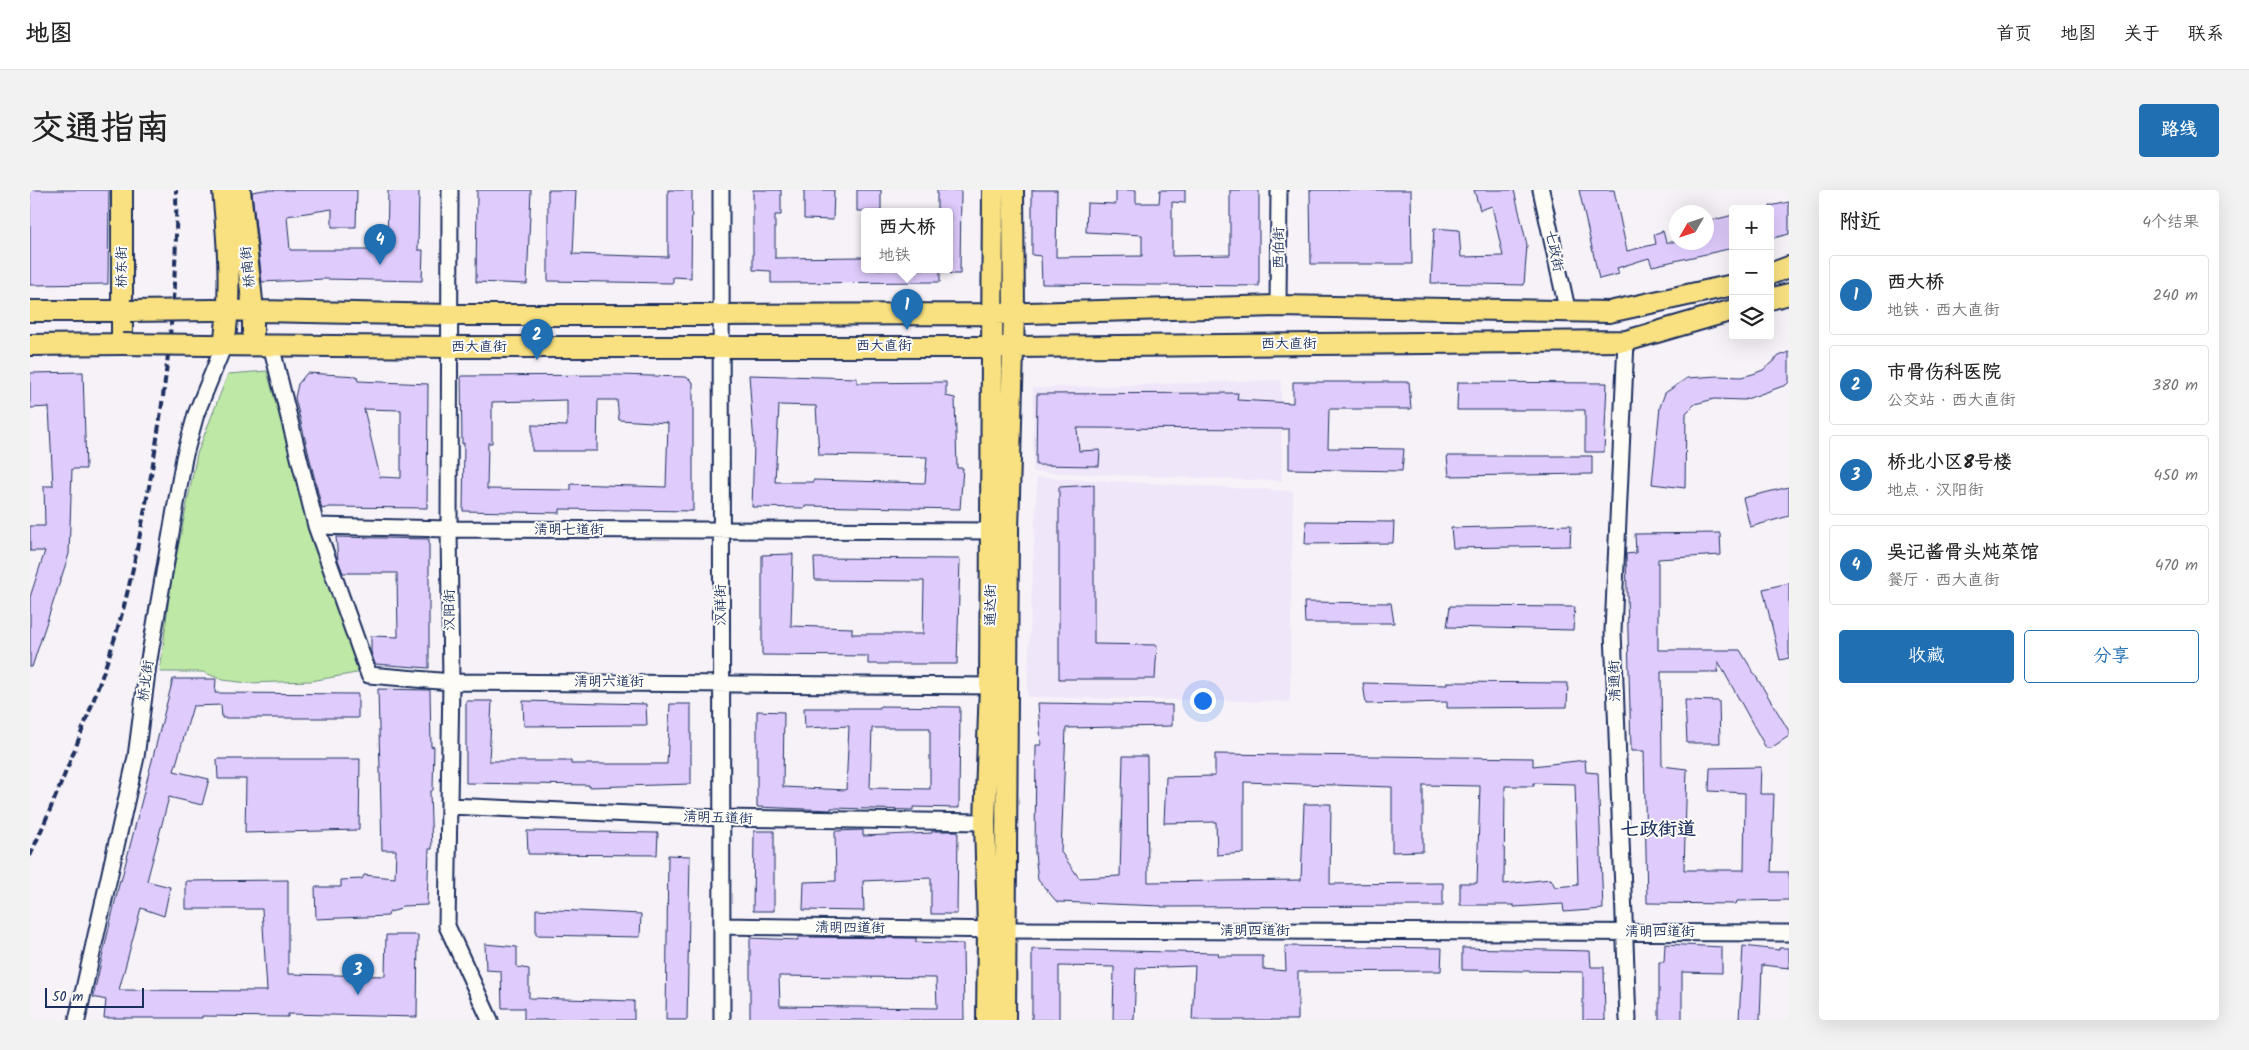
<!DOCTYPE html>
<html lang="zh">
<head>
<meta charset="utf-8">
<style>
  :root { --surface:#fff; --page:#f2f2f2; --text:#222; --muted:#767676; --line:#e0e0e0; --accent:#1f6fb2 }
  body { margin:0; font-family:Kalam,"LXGW WenKai TC",sans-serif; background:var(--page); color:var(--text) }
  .controls { position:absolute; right:15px; top:15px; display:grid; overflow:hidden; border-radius:5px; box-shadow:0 5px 20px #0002 }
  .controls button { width:45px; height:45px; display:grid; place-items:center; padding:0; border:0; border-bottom:1px solid var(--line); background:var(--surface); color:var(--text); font:25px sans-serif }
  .compass { position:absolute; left:1639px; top:15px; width:45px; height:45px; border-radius:50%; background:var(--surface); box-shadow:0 5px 20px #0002; rotate:231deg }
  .scale { position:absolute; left:15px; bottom:12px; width:99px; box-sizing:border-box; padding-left:5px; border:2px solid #1b2f5e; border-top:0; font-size:14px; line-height:18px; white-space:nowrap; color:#1b2f5e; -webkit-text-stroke:4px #fdfcf7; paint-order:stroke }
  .you { position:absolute; left:1172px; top:510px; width:18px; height:18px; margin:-12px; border:4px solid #fff; border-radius:50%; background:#1a73e8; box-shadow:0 0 0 8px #1a73e833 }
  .badge { display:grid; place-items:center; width:32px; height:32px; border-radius:50%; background:var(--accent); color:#fff; font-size:16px; font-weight:700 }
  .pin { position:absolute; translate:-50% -41px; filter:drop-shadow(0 1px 2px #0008) }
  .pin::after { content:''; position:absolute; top:26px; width:18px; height:15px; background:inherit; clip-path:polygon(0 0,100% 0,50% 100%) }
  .popup { position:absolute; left:831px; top:18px; width:92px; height:65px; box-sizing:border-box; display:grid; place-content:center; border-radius:5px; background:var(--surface); filter:drop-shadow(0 1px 4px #0005); font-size:16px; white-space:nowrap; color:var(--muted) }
  .popup b { font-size:19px; color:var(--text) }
  .popup::after { content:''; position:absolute; left:50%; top:100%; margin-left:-10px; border:10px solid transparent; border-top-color:var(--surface) }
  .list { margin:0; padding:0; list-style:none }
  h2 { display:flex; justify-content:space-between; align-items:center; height:65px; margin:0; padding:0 20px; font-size:21px }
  h2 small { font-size:16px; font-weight:400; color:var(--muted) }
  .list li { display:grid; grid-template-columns:32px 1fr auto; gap:15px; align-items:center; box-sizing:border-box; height:80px; margin:0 10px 10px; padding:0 10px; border:1px solid var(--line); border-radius:5px }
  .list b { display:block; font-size:19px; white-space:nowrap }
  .list p { margin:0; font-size:16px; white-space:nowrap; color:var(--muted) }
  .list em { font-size:16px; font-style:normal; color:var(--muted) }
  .actions { display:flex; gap:10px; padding:15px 20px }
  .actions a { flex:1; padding:11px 0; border:1px solid var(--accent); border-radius:5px; text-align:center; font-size:18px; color:var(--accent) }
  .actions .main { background:var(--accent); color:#fff }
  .icon { flex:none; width:28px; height:28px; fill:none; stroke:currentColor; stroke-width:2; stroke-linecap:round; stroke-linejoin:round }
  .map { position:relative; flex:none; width:1759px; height:830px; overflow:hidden; border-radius:5px }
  header { display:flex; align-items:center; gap:30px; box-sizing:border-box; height:70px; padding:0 25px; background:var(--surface); border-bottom:1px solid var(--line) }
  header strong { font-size:24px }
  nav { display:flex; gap:28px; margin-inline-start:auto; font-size:18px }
  .intro { display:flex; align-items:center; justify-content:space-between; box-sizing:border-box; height:120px; padding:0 30px }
  h1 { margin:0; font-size:35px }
  .button { padding:12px 22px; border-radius:5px; background:var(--accent); color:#fff; font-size:18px; font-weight:700 }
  main { display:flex; gap:30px; padding:0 30px }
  aside { flex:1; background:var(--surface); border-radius:5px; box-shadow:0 5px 20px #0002 }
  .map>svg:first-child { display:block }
  .built { fill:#f0e6f9 }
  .green { fill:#bee8a5; stroke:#6c8c82 }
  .building { fill:#dfcbfc; stroke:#1b2f5e; fill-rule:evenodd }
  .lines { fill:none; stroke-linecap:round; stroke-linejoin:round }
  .minor-casing { stroke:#1b2f5e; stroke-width:19 }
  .major-casing { stroke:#1b2f5e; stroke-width:24 }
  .minor { stroke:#fdfcf7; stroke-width:15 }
  .major { stroke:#f9e181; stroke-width:20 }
  .rail { stroke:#1b2f5e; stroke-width:4; stroke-dasharray:8 4; stroke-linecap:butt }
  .major-bridge-casing { stroke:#1b2f5e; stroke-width:24; stroke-linecap:butt }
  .major-bridge { stroke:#f9e181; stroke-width:20 }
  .labels { text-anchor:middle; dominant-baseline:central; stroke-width:4; stroke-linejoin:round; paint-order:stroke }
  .street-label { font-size:14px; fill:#1b2f5e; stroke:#fdfcf7 }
  .district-label { font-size:19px; font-weight:bold; fill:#1b2f5e; stroke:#fdfcf7 }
</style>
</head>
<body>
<header>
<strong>地图</strong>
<nav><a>首页</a><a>地图</a><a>关于</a><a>联系</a></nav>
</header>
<div class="intro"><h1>交通指南</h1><a class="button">路线</a></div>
<main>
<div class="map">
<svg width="1759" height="830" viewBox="0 0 1759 830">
  <rect width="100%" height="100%" fill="#f7f2f8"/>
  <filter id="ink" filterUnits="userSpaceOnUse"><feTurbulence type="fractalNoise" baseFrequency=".02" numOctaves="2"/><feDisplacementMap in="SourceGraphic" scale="10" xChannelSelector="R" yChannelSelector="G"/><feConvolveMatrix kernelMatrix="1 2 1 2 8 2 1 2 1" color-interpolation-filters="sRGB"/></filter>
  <g filter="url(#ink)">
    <path class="built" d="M 1251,190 L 1252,291 L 1003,282 L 1003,198 Z
      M 1007,287 L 1263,301 L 1260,512 L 997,507 Z"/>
    <path class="green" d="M 237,181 L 280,338 L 332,482 L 281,491 L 218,493 L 193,490 L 173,482 L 130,482 L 140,398 L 167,264 L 198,184 Z"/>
    <path class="building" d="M 0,0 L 79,0 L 78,94 L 0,95 Z
      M 234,0 L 327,0 L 326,37 L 302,37 L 302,19 L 257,26 L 260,60 L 357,60 L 358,0 L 389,0 L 388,60 L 393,60 L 392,91 L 294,89 L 232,92 L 222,2 Z
      M 447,0 L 501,0 L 497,94 L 446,92 Z
      M 518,0 L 546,0 L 543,64 L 638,67 L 638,0 L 662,0 L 661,88 L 643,87 L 643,93 L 518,91 Z
      M 723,0 L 751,0 L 751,25 L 745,25 L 745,68 L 834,67 L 834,79 L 910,79 L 910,92 L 741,93 L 741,81 L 723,80 Z
      M 774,0 L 804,0 L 803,30 L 774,29 Z
      M 827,0 L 851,0 L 851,21 L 827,21 Z
      M 907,0 L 931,0 L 930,84 L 920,84 L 920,21 L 907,21 Z
      M 1002,0 L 1027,0 L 1026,67 L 1112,66 L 1112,45 L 1056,42 L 1057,13 L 1086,14 L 1086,0 L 1106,0 L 1106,13 L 1129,13 L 1130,0 L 1155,0 L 1155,13 L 1142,12 L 1142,66 L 1200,65 L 1200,0 L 1229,0 L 1229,96 L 1012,94 L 1011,66 L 1002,65 Z
      M 1280,0 L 1381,0 L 1382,74 L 1281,74 Z
      M 1444,0 L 1484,0 L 1497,55 L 1494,95 L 1401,93 L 1404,38 L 1429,40 L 1431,67 L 1473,66 L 1462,16 L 1450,20 Z
      M 1549,0 L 1584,0 L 1597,61 L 1626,54 L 1624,44 L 1633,41 L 1636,52 L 1676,52 L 1676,32 L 1703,25 L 1703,58 L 1622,76 L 1619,68 L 1587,78 L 1589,84 L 1569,89 Z
      M 1759,12 L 1759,44 L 1740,49 L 1740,16 Z
      M 1759,162 L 1759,192 L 1756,195 L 1714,210 L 1684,209 L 1665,214 L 1656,223 L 1655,298 L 1622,294 L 1630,217 L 1635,203 L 1657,188 L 1688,186 L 1711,187 L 1723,184 L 1733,180 L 1749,166 Z
      M 53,182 L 56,279 L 42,279 L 39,364 L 2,477 L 0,477 L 0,407 L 15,361 L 0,361 L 0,336 L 15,336 L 14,296 L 23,296 L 19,217 L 0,218 L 0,183 Z
      M 277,183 L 327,186 L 328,191 L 398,194 L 397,318 L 300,317 L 292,319 L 265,208 L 268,194 ZM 334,219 L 371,220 L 371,288 L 350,287 Z
      M 588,185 L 656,187 L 663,192 L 663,321 L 530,319 L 530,323 L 433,321 L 434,253 L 432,254 L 431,186 ZM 537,210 L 537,236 L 502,235 L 502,261 L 567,261 L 568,210 L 587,210 L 589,230 L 638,233 L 636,297 L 541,294 L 541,300 L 457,299 L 458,253 L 462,253 L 462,212 Z
      M 719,185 L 827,188 L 827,193 L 916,192 L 916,206 L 925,208 L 927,278 L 933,278 L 930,319 L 775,316 L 775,318 L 722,317 L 724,254 ZM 749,215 L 786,216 L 789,265 L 897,267 L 895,293 L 783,290 L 783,292 L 745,292 Z
      M 1263,192 L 1379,192 L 1381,219 L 1299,219 L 1298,258 L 1374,259 L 1372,281 L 1259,279 L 1259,239 L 1047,238 L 1049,261 L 1070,260 L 1069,276 L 1006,275 L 1007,204 L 1208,203 L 1207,210 L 1263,213 Z
      M 1428,192 L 1577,193 L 1574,262 L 1555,262 L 1555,220 L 1427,220 Z
      M 1417,266 L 1562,266 L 1562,284 L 1419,286 Z
      M 1064,295 L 1064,454 L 1127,455 L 1125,489 L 1029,489 L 1029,297 Z
      M 1759,297 L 1759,326 L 1720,337 L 1713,308 Z
      M 1276,331 L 1364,332 L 1363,353 L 1275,354 Z
      M 1541,335 L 1540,356 L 1423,358 L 1421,338 Z
      M 1690,343 L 1691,365 L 1628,369 L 1628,460 L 1710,460 L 1759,541 L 1759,546 L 1741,558 L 1736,558 L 1688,471 L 1688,482 L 1631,482 L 1632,576 L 1657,579 L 1654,680 L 1714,680 L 1715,603 L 1679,601 L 1680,578 L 1731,577 L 1730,604 L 1744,604 L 1741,682 L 1759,682 L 1759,710 L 1707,711 L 1706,714 L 1617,713 L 1614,561 L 1601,561 L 1596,364 L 1606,363 L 1605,344 Z
      M 306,347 L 399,349 L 399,478 L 345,474 L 341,462 L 341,446 L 368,447 L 367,383 L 313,383 L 308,370 Z
      M 763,364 L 761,436 L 822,438 L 822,444 L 893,444 L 894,391 L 785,390 L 784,368 L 930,369 L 927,474 L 838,474 L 838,466 L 732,465 L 732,365 Z
      M 1759,393 L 1759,468 L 1750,470 L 1733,399 Z
      M 1274,412 L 1361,413 L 1364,433 L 1275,433 Z
      M 1420,416 L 1545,417 L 1543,440 L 1417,437 Z
      M 143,489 L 186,489 L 185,503 L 328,504 L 328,528 L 192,528 L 191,515 L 163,516 L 144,581 L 179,589 L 172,615 L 139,607 L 117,691 L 140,697 L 134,726 L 111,718 L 89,800 L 237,801 L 232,719 L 156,719 L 156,691 L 258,690 L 258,784 L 355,786 L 356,745 L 388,745 L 387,827 L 258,824 L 258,827 L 172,826 L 172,828 L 74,828 L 76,810 L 63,807 L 90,690 L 91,691 Z
      M 1417,492 L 1538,493 L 1537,517 L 1417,518 L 1417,512 L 1336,514 L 1333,493 L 1417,495 Z
      M 348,499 L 400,500 L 401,557 L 404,556 L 403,600 L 400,602 L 402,659 L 399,659 L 397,715 L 372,716 L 368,720 L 359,722 L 358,726 L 286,729 L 285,697 L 311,697 L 311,690 L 332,689 L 334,685 L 365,688 L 366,660 L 352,660 Z
      M 1655,510 L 1689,511 L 1690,553 L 1657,553 Z
      M 436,511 L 462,511 L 459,571 L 541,571 L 541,574 L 637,574 L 640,514 L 661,514 L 661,594 L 559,597 L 559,595 L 436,593 Z
      M 493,511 L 616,514 L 617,535 L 494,536 Z
      M 1008,513 L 1142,515 L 1142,536 L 1036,538 L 1031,662 L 1049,688 L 1090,686 L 1093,566 L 1117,566 L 1118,692 L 1271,690 L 1274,614 L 1301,614 L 1300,694 L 1413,693 L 1413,716 L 1131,717 L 1131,716 L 1027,712 L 1008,690 L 1005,663 L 1006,555 L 1011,555 Z
      M 850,516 L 930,517 L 929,618 L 883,617 L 883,620 L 801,618 L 801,620 L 727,617 L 727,521 L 754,522 L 753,597 L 816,600 L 819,536 L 775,538 L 774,518 L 850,518 ZM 842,538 L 900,538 L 900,599 L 840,598 Z
      M 1185,564 L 1503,568 L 1503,576 L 1555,570 L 1556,582 L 1568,583 L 1573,719 L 1534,722 L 1533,714 L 1484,717 L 1484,715 L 1430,715 L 1430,693 L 1447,693 L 1450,596 L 1393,595 L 1393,661 L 1362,662 L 1362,597 L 1214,592 L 1214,663 L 1187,665 L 1186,632 L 1134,633 L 1136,587 L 1185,586 ZM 1503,593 L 1545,594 L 1548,695 L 1525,697 L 1521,689 L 1474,694 L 1475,596 L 1504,596 Z
      M 187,569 L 330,569 L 329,640 L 215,643 L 216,589 L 188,589 Z
      M 833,640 L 833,646 L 902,643 L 902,641 L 928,641 L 927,724 L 901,724 L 901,688 L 833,691 L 834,721 L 773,720 L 774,692 L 806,691 L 805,641 Z
      M 497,641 L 628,643 L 627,665 L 498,664 Z
      M 724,641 L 744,641 L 744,721 L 723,721 Z
      M 638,665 L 660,666 L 657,830 L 636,830 Z
      M 506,719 L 611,724 L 610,747 L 506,745 Z
      M 768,747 L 886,748 L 886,752 L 933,754 L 934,830 L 720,830 L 720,748 L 768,750 ZM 749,786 L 906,788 L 907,818 L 750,816 Z
      M 455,754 L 487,757 L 487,777 L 499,779 L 499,808 L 604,811 L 604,830 L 494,830 L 494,818 L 472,818 L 471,781 L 456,780 Z
      M 1635,754 L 1692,757 L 1692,783 L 1652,782 L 1652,830 L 1629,830 L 1629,772 L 1634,772 Z
      M 1255,756 L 1412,758 L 1411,781 L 1268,782 L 1268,830 L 1162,830 L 1165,776 L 1106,778 L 1104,830 L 1083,830 L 1084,777 L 1029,776 L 1029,830 L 1002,830 L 1002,759 L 1189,763 L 1188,766 L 1233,766 L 1233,779 L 1256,781 Z
      M 1713,756 L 1749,760 L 1749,758 L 1759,758 L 1759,778 L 1732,775 L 1730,830 L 1709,830 Z
      M 1432,758 L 1560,761 L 1561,777 L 1574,777 L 1575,830 L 1553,830 L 1553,782 L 1432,780 Z"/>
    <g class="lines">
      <defs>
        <path id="minor" d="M 420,0 L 419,339 L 421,492 L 417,736 L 460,830
          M 691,0 L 692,830
          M 1511,0 L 1538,123
          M 1248,116 L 1249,0
          M 1596,151 L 1583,441 L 1598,830
          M 241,155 L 286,336 L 419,339 L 972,341
          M 286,336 L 339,485 L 421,492 L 969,496
          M 420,616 L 691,628 L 955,632
          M 692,736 L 975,740 L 1759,743
          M 47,830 L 106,567 L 118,475 L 154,268 L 166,224 L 194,155"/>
        <path id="major" d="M 193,0 C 198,52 202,103 194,155
          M 210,0 L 223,120 L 223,155
          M 1740,84 L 1759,77
          M 1740,109 L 1759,104
          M 183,120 L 420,125 L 691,125 L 963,124 L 1248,116 L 1579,122 L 1703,95
          M 0,121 L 100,121
          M 0,155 L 92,154 L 92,0
          M 177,155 L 421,157 L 983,157 L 1596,151 L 1703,120
          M 957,830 L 958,739 L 955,632 L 960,496 L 963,0
          M 975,830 L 978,341 L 984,123 L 983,0"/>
      </defs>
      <use href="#minor" class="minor-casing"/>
      <use href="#major" class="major-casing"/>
      <use href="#minor" class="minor"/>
      <use href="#major" class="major"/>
      <path class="rail" d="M 0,666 C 32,593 63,518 87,441 C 101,394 110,345 119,297 C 136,199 148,100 146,0"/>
      <defs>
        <path id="major-bridge" d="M 100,121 L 183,120
          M 92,154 L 177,155"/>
      </defs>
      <use href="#major-bridge" class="major-bridge-casing"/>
      <use href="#major-bridge" class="major-bridge"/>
    </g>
  </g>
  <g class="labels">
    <g class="street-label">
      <text transform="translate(1249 58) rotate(-89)">西伯街</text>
      <text transform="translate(1524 61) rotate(78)">七政街</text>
      <text transform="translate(92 77) rotate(-90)">桥东街</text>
      <text transform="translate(218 77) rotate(-96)">桥南街</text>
      <text x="1259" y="154">西大直街</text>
      <text x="854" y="156">西大直街</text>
      <text x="449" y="157">西大直街</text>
      <text x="539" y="340">清明七道街</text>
      <text transform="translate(691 415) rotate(-90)">汉祥街</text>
      <text transform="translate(961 415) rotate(-90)">通达街</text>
      <text transform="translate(420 420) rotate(-91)">汉阳街</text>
      <text transform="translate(116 491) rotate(-82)">桥北街</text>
      <text transform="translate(1585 491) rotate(-92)">清通街</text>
      <text x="579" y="492">清明六道街</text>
      <text transform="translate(688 628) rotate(2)">清明五道街</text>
      <text transform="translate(820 738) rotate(1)">清明四道街</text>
      <text x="1225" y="741">清明四道街</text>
      <text x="1630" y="742">清明四道街</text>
    </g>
    <g class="district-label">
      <text x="1628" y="640">七政街道</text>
    </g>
  </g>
</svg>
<div class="controls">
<button>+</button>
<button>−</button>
<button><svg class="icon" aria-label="layers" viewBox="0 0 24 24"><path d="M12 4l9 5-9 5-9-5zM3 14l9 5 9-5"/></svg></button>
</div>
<svg class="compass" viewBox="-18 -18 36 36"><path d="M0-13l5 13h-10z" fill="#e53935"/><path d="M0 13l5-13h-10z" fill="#767676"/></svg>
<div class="scale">50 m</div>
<div class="you"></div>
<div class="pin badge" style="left:877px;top:140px">1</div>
<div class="popup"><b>西大桥</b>地铁</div>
<div class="pin badge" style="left:507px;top:170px">2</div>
<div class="pin badge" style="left:328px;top:805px">3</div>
<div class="pin badge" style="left:350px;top:75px">4</div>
</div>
<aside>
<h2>附近<small>4个结果</small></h2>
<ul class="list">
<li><span class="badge">1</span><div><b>西大桥</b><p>地铁 · 西大直街</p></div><em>240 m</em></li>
<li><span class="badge">2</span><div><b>市骨伤科医院</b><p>公交站 · 西大直街</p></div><em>380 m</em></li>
<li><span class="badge">3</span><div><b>桥北小区8号楼</b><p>地点 · 汉阳街</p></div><em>450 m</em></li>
<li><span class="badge">4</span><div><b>吴记酱骨头炖菜馆</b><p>餐厅 · 西大直街</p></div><em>470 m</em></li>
</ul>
<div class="actions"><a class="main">收藏</a><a>分享</a></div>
</aside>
</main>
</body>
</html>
